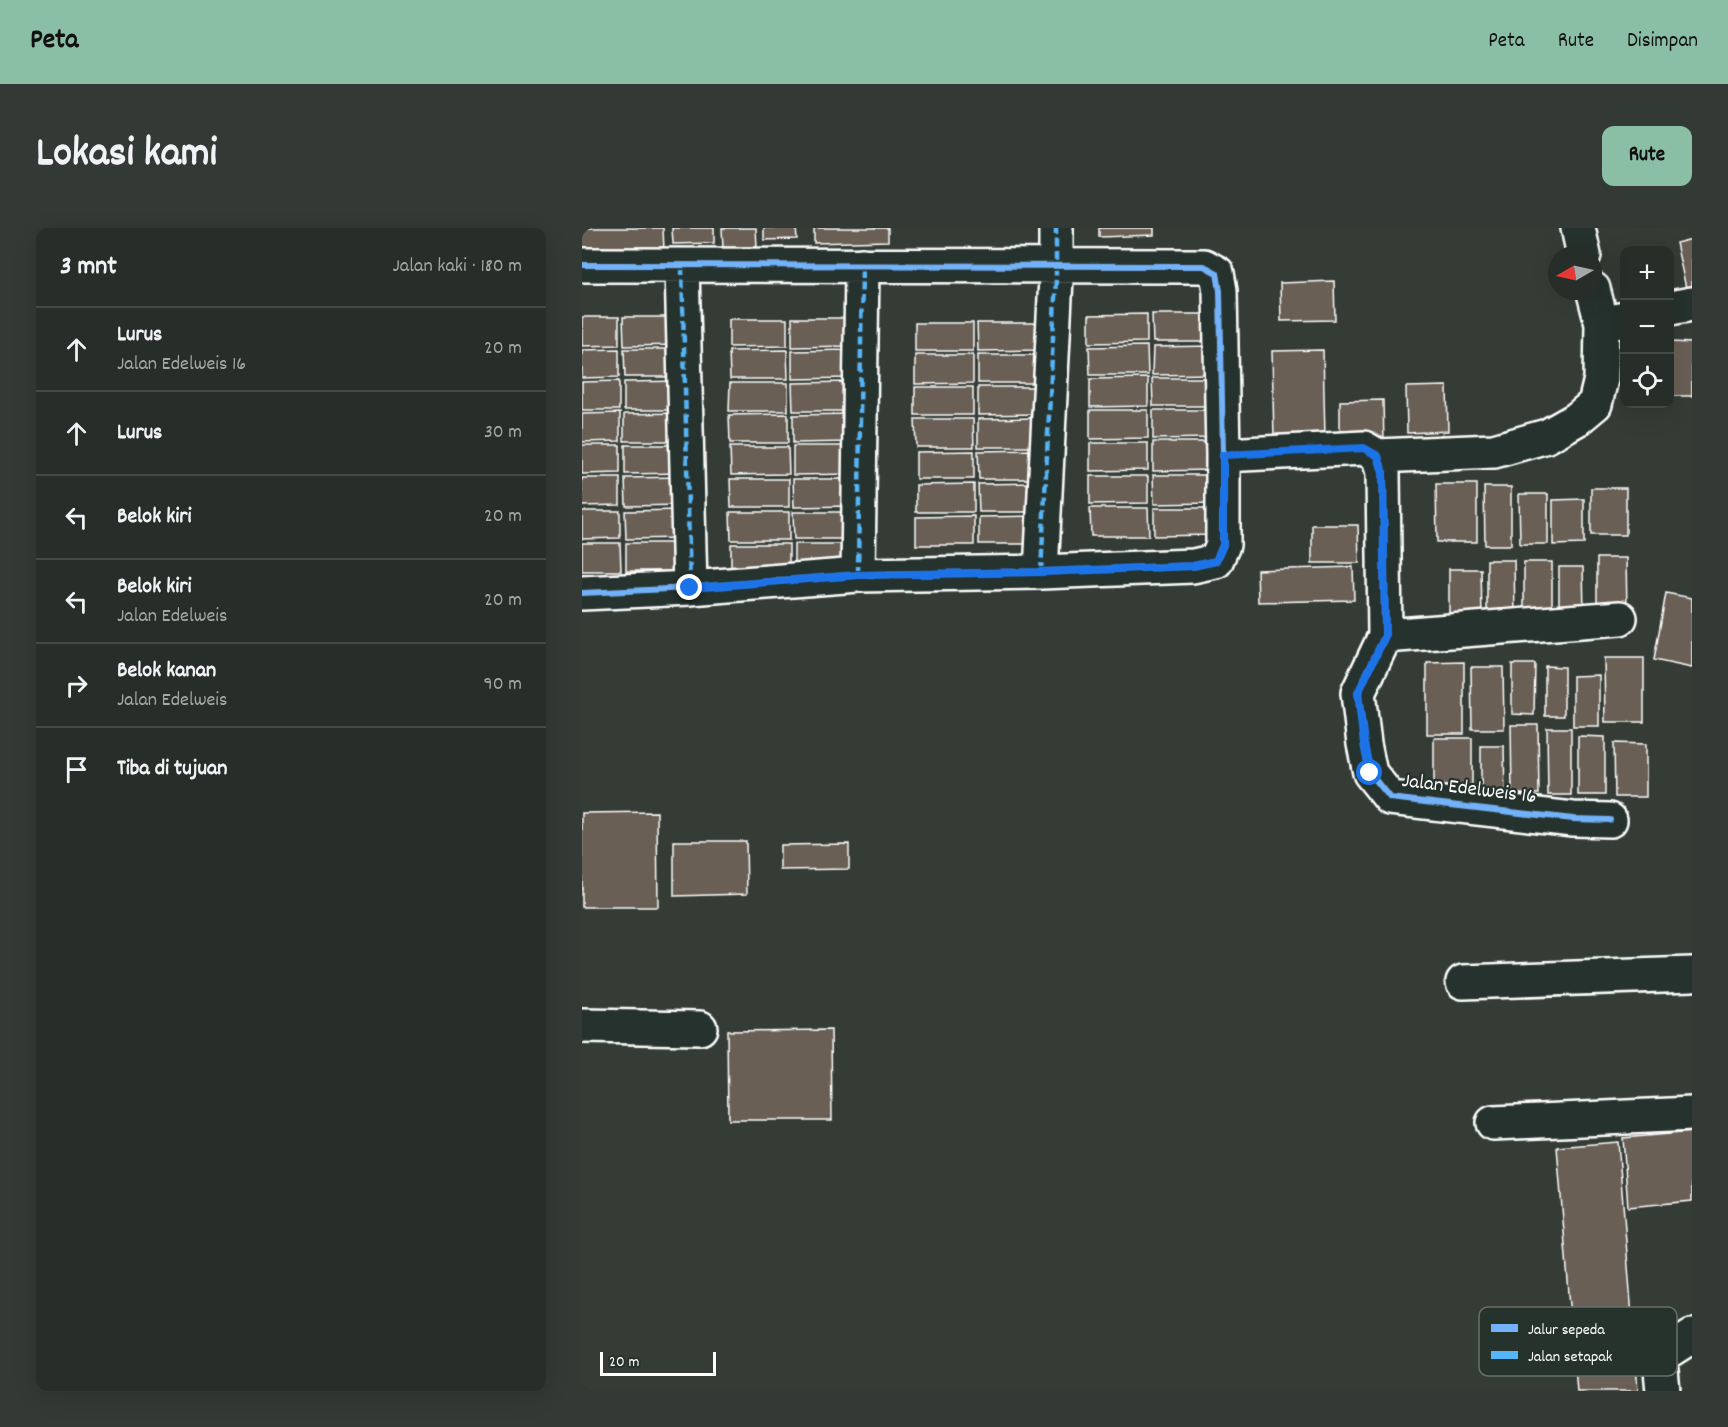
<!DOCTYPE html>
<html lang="id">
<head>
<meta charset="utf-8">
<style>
  :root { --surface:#272d28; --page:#333934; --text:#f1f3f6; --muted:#a4a8a8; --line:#434945; --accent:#8abfa5 }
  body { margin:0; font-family:Dekko,sans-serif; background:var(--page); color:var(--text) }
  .controls { position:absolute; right:18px; top:18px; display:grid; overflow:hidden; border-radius:12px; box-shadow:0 6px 24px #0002 }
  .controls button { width:54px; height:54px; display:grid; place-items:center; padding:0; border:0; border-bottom:2px solid var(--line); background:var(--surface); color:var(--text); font:30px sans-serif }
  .compass { position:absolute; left:966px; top:18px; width:54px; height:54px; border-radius:50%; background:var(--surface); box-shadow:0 6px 24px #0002; rotate:261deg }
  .scale { position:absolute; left:18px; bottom:15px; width:116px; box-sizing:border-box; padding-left:6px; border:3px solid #fff; border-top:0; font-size:16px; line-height:21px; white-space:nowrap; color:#fff; -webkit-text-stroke:4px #26332d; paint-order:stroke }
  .stop { position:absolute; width:18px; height:18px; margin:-14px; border:4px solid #1a73e8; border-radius:50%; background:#fff }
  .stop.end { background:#1a73e8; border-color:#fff; box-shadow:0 2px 6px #0008 }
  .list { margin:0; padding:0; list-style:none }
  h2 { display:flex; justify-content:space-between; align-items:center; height:78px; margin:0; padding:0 24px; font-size:26px }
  h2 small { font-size:20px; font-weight:400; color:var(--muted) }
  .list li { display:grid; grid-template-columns:39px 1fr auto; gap:18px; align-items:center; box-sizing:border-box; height:84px; padding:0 24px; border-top:2px solid var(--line) }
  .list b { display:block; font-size:22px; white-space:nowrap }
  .list p { margin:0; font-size:20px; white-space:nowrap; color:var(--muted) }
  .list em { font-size:20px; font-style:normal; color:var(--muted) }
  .icon { flex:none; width:33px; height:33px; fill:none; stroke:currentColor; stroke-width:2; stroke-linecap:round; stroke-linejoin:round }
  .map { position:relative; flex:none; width:1110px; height:1163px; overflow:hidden; border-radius:12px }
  header { display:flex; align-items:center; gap:36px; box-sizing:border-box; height:84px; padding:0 30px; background:var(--accent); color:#111 }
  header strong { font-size:28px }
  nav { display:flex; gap:33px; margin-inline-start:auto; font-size:21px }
  .intro { display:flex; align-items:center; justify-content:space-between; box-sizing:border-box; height:144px; padding:0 36px }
  h1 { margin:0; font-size:42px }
  .button { padding:15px 27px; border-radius:12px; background:var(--accent); color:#111; font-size:21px; font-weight:700 }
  main { display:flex; gap:36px; padding:0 36px }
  aside { flex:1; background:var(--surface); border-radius:12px; box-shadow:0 6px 24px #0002 }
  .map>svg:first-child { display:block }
  .building { fill:#6a5e55; stroke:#fff; stroke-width:1.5 }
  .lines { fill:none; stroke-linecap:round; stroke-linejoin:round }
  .minor-casing { stroke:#fff; stroke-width:38 }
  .minor { stroke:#26332d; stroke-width:33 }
  .quiet { stroke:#56b5f8; stroke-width:4.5; stroke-dasharray:9 4.5; stroke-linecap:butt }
  .cycleway-casing { stroke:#26332d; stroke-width:10 }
  .cycleway { stroke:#73b2f8; stroke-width:6 }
  .route { stroke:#1a73e8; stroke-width:8 }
  .labels { text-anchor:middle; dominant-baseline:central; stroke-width:4.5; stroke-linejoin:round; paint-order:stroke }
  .street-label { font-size:21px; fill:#fff; stroke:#26332d }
  .key { fill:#26332d; stroke:#67706c; stroke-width:1.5 }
  .key-label { font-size:16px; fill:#fff }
</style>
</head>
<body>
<header>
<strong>Peta</strong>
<nav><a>Peta</a><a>Rute</a><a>Disimpan</a></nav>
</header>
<div class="intro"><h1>Lokasi kami</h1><a class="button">Rute</a></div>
<main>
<aside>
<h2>3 mnt<small>Jalan kaki · 180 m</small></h2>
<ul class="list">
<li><svg class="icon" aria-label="ahead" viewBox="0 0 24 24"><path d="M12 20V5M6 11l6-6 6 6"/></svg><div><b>Lurus</b><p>Jalan Edelweis 16</p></div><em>20 m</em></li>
<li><svg class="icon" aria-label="ahead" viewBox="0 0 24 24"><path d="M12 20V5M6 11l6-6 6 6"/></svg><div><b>Lurus</b></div><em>30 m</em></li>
<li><svg class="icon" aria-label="left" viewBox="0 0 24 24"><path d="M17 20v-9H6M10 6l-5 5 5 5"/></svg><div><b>Belok kiri</b></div><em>20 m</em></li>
<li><svg class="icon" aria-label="left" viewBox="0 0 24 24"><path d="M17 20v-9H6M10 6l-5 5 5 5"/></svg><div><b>Belok kiri</b><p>Jalan Edelweis</p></div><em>20 m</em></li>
<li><svg class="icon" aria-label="right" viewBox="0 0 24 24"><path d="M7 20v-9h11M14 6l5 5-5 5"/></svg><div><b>Belok kanan</b><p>Jalan Edelweis</p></div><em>90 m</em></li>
<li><svg class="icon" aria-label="arrive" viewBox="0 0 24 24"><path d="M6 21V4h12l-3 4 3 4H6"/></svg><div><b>Tiba di tujuan</b></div></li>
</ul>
</aside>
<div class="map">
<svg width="1110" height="1163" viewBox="0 0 1110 1163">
  <rect width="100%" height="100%" fill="#343c35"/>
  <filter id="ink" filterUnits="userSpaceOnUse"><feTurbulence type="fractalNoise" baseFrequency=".0167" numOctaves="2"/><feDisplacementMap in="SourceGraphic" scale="12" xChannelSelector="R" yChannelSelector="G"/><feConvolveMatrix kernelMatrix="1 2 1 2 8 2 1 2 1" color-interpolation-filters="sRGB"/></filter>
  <g filter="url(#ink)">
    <path class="building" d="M 0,0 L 81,0 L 82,23 L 0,25 Z
      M 90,0 L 132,0 L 132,15 L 91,16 Z
      M 140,0 L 174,0 L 175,19 L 141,20 Z
      M 182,0 L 214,0 L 215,11 L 182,12 Z
      M 232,0 L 306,0 L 306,13 L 232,15 Z
      M 517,0 L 572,0 L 572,7 L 517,9 Z
      M 1110,11 L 1110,68 L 1106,69 L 1094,15 Z
      M 752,53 L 753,92 L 699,93 L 698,55 Z
      M 565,86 L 565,114 L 507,115 L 507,87 Z
      M 570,86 L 628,86 L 629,114 L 571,114 Z
      M 0,89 L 37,89 L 37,117 L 0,118 Z
      M 41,89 L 100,89 L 100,117 L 42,118 Z
      M 210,90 L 268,90 L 268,118 L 210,119 Z
      M 147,91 L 205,91 L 205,118 L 147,119 Z
      M 333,95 L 391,95 L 391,123 L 333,123 Z
      M 395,95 L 454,95 L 454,122 L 396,123 Z
      M 1089,114 L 1110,115 L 1110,168 L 1088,168 Z
      M 565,118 L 566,147 L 508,147 L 507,119 Z
      M 629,118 L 629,146 L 570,147 L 571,119 Z
      M 37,121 L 37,149 L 0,150 L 0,122 Z
      M 42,121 L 100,121 L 101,149 L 43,149 Z
      M 205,122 L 206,151 L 148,151 L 147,123 Z
      M 268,122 L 269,150 L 210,151 L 210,123 Z
      M 741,122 L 743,210 L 692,211 L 690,123 Z
      M 333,127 L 391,127 L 391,155 L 333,156 Z
      M 396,127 L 454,127 L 454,155 L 396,155 Z
      M 566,150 L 566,178 L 508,179 L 508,151 Z
      M 570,150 L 629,150 L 629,178 L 571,178 Z
      M 37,153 L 37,182 L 0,182 L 0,154 Z
      M 101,153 L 101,182 L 42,182 L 42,154 Z
      M 269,154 L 269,183 L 211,183 L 210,155 Z
      M 148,155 L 206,155 L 206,183 L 147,183 Z
      M 865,158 L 866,203 L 825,205 L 824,159 Z
      M 333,159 L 391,159 L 391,187 L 333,187 Z
      M 396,159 L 454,159 L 455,186 L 396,187 Z
      M 801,172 L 802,217 L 758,218 L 758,173 Z
      M 508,182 L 566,182 L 566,210 L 508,211 Z
      M 571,182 L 629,182 L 630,210 L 571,211 Z
      M 38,185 L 38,213 L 0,214 L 0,186 Z
      M 101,185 L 101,213 L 42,213 L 42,186 Z
      M 206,186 L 206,215 L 148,215 L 147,187 Z
      M 269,186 L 269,214 L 211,215 L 211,187 Z
      M 455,190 L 455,219 L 396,219 L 396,191 Z
      M 333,191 L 391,191 L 392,219 L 334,219 Z
      M 571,214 L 630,214 L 630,242 L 571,243 Z
      M 508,215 L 566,215 L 566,242 L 508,243 Z
      M 0,217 L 38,217 L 38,245 L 0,246 Z
      M 43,217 L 101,217 L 101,245 L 43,246 Z
      M 211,218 L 269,218 L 269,246 L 211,247 Z
      M 148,219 L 206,219 L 207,246 L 149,247 Z
      M 455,222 L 455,251 L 397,251 L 396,223 Z
      M 392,223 L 392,251 L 334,251 L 334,224 Z
      M 571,247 L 630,247 L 630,275 L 572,276 Z
      M 508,248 L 566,248 L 566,275 L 508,276 Z
      M 101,249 L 102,277 L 44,278 L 43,250 Z
      M 0,250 L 38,250 L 38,277 L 0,278 Z
      M 148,251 L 207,251 L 207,279 L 149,279 Z
      M 211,251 L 269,251 L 270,278 L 212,279 Z
      M 455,255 L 455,284 L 397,284 L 396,256 Z
      M 392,256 L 392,284 L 334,284 L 334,257 Z
      M 854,256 L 895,256 L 895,314 L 855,314 Z
      M 902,259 L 929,259 L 929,317 L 903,317 Z
      M 1009,260 L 1044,260 L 1044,307 L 1009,307 Z
      M 937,266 L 966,266 L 966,316 L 938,316 Z
      M 1002,271 L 1002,316 L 971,317 L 971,272 Z
      M 508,280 L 566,280 L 567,308 L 509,308 Z
      M 572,280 L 630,280 L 630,307 L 572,308 Z
      M 101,282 L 102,310 L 44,311 L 43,283 Z
      M 0,283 L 38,283 L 38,310 L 0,311 Z
      M 148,284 L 207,284 L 207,312 L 149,312 Z
      M 211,284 L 269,284 L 270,311 L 212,311 Z
      M 392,288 L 392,317 L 334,317 L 334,289 Z
      M 455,288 L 456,316 L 397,316 L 397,289 Z
      M 730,297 L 776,297 L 777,335 L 730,335 Z
      M 0,315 L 38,315 L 39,343 L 0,343 Z
      M 44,315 L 102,315 L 102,343 L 44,343 Z
      M 149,316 L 207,316 L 207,344 L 149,345 Z
      M 212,316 L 270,316 L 270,344 L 212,344 Z
      M 1015,330 L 1044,330 L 1045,383 L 1015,384 Z
      M 905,332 L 932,332 L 933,391 L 905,391 Z
      M 942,334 L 970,334 L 970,390 L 942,390 Z
      M 771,339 L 772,372 L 676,374 L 675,342 Z
      M 977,339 L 1001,339 L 1002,386 L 977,386 Z
      M 867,341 L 899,341 L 900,392 L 867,392 Z
      M 1084,365 L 1110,370 L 1110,440 L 1072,432 Z
      M 1022,430 L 1062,430 L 1062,494 L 1023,494 Z
      M 882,434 L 882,506 L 845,506 L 845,435 Z
      M 930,436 L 953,436 L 952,487 L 930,486 Z
      M 963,438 L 982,439 L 982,488 L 963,488 Z
      M 889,439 L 921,439 L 922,501 L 890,501 Z
      M 1017,447 L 1017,498 L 991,498 L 991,448 Z
      M 929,497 L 956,497 L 957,566 L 930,566 Z
      M 965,500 L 989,500 L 989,567 L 966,567 Z
      M 996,508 L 1023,509 L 1023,567 L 996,567 Z
      M 852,510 L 890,510 L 890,574 L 852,574 Z
      M 1032,515 L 1064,516 L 1064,569 L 1033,569 Z
      M 899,518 L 922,518 L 923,572 L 899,572 Z
      M 75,584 L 76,679 L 0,679 L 0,585 Z
      M 92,613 L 164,613 L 165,666 L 92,668 Z
      M 267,616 L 267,641 L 198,642 L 198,617 Z
      M 249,802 L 250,892 L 146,892 L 145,803 Z
      M 1110,904 L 1110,973 L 1046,979 L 1041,910 Z
      M 1036,914 L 1056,1163 L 995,1163 L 975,919 Z"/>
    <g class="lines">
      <defs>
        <path id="minor" d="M 996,0 L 1002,27
          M 0,37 L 622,38 L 635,45 L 638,63 L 641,227 L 641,317 L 634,333 L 611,338 L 459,344 L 276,347 L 108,360 L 0,365
          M 100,38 L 108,360
          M 1011,61 L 1020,96
          M 1088,80 L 1110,76
          M 641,227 L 782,220 L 796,228 L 912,223 L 965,208 L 995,191 L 1013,176 L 1019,151 L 1020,96 L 1042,91
          M 796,228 L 801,244 L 803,408 L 776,465 L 782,516 L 788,545 L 808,570 L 991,591 L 1028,592
          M 459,344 L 474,50 L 474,0
          M 276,347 L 280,37
          M 803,408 L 1038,390
          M 881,754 L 1110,746
          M 0,798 L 118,800
          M 911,895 L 1110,886
          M 1081,1163 L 1078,1132 L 1080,1127 L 1110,1108"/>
      </defs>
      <use href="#minor" class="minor-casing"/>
      <use href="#minor" class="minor"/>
      <path class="quiet" d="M 100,38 L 108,360
        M 459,344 L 474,50 L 474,0
        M 276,347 L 280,37"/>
      <defs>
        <path id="cycleway" d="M 0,37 L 622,38 L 635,45 L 638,63 L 641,227 L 641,317 L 634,333 L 611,338 L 459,344 L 276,347 L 108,360 L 0,365
          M 796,228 L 801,244 L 803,408 L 776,465 L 782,516 L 788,545 L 808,570 L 991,591 L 1028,592"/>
      </defs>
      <use href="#cycleway" class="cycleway-casing"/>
      <use href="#cycleway" class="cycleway"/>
    </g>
  </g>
  <g class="lines" filter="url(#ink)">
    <path class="route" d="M 108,360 L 276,347 L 459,344 L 611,338 L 634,333 L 641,317 L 641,227 L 782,220 L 796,228 L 801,244 L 803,408 L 776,465 L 782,516 L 788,545"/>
  </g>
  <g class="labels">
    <g class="street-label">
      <text transform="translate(887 562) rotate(7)">Jalan Edelweis 16</text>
    </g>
  </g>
  <rect x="897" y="1079" width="198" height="69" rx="9" class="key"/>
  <rect x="909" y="1096" width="27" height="8" fill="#73b2f8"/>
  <rect x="909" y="1123" width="27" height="8" fill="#56b5f8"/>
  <g class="key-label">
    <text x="946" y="1106">Jalur sepeda</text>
    <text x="946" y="1133">Jalan setapak</text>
  </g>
</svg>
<div class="controls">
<button>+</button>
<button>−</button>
<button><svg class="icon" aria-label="locate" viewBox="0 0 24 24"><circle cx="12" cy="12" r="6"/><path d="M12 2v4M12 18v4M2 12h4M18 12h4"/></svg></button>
</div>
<svg class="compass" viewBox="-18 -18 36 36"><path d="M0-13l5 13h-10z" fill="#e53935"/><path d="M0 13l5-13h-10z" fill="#a4a8a8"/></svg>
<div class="scale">20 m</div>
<div class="stop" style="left:788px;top:545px"></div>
<div class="stop end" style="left:108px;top:360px"></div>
</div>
</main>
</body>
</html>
